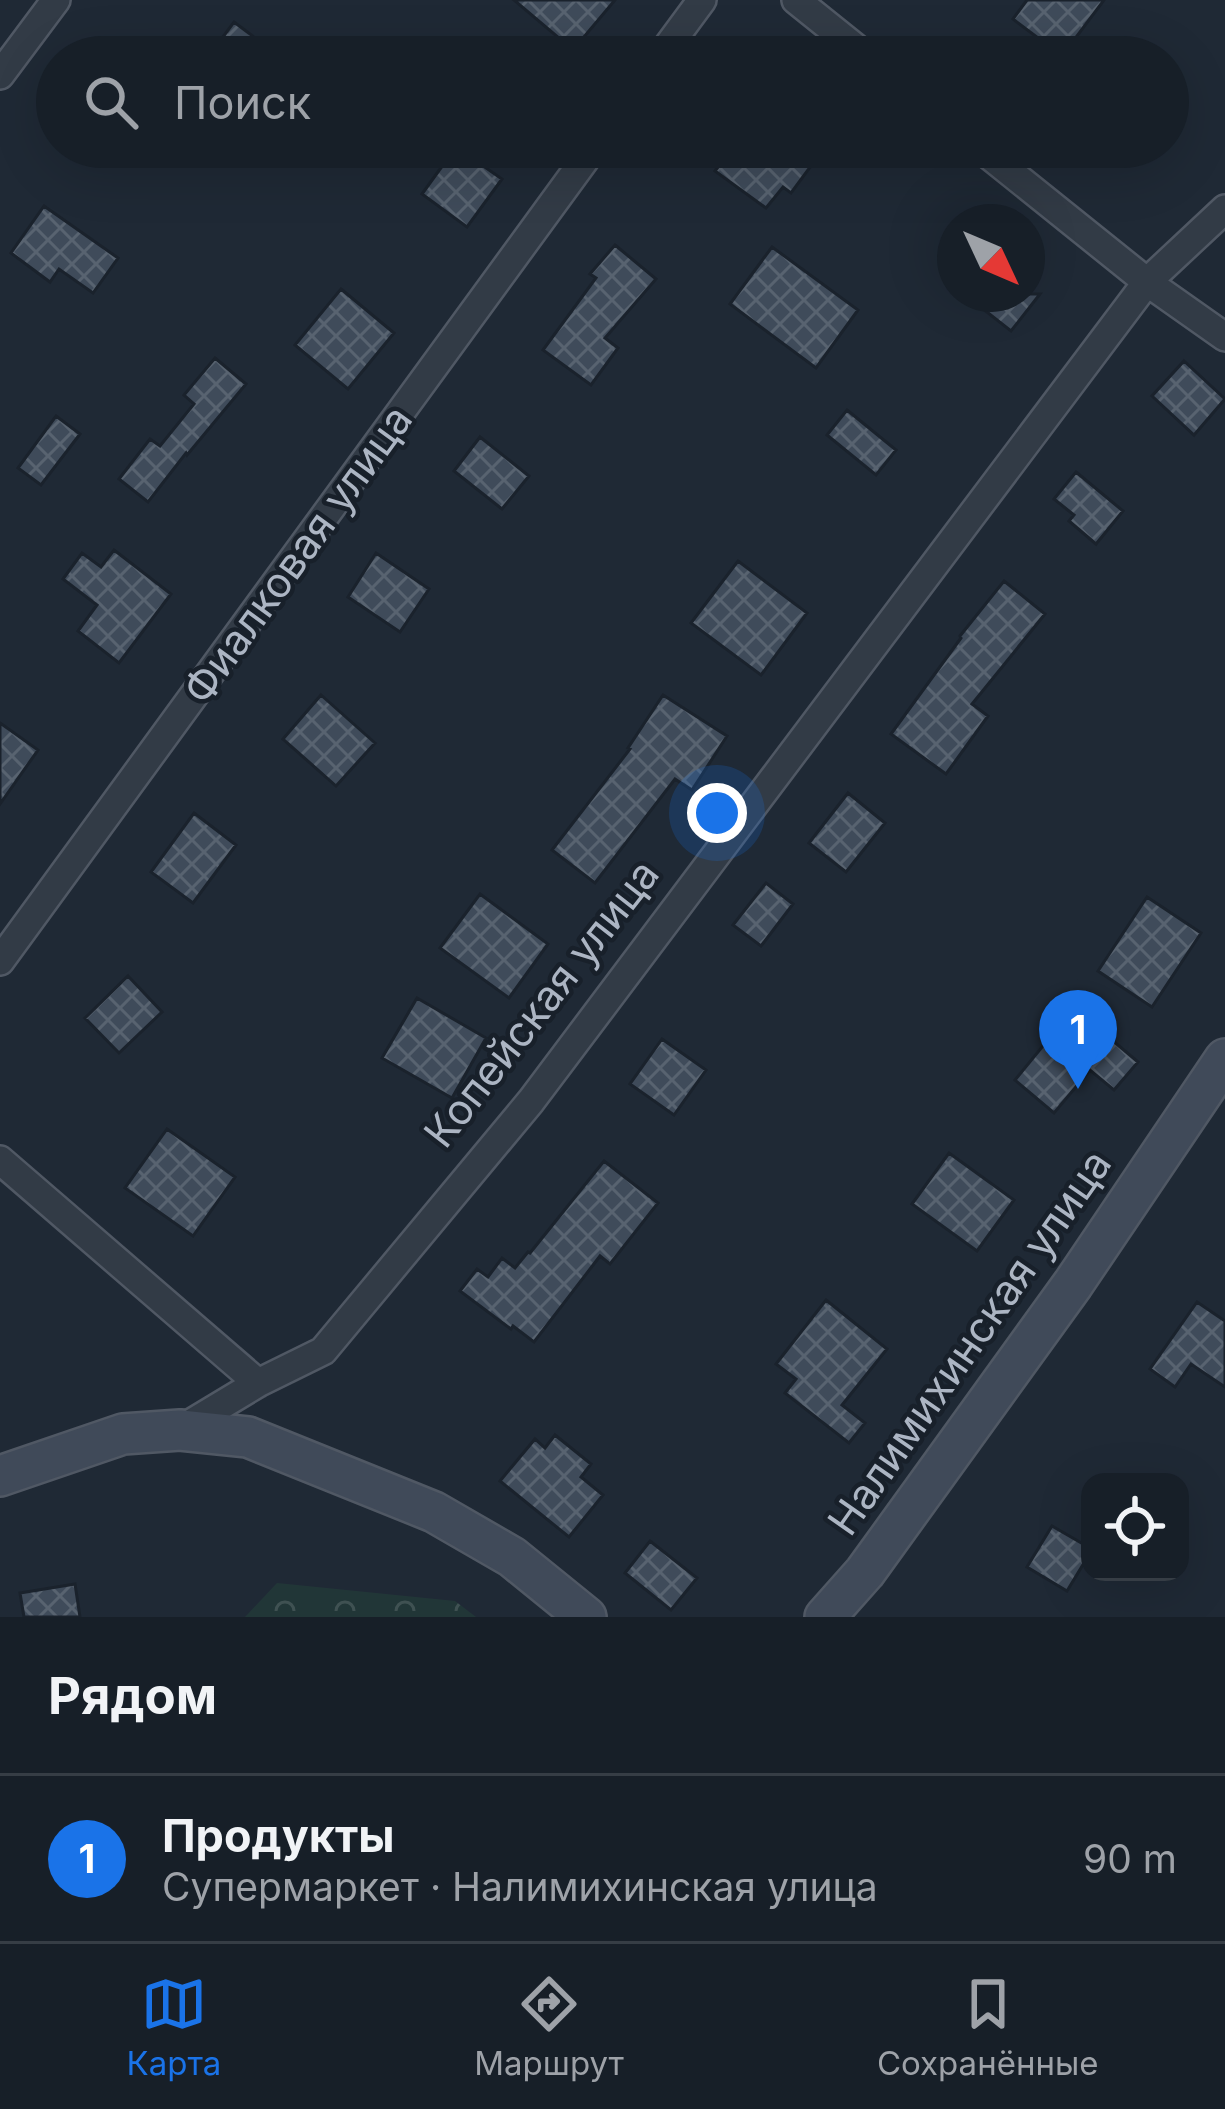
<!DOCTYPE html>
<html lang="ru">
<head>
<meta charset="utf-8">
<style>
  :root { --surface:#171f28; --page:#202730; --text:#f1f3f6; --muted:#9ea2a8; --line:#363d45; --accent:#1a73e8 }
  body { margin:0; font-family:Inter,sans-serif; background:var(--page); color:var(--text) }
  .controls { position:absolute; right:36px; bottom:36px; display:grid; overflow:hidden; border-radius:24px; box-shadow:0 12px 48px #0002 }
  .controls button { width:108px; height:108px; display:grid; place-items:center; padding:0; border:0; border-bottom:3px solid var(--line); background:var(--surface); color:var(--text); font:60px sans-serif }
  .compass { position:absolute; left:937px; top:204px; width:108px; height:108px; border-radius:50%; background:var(--surface); box-shadow:0 12px 48px #0002; rotate:134deg }
  .you { position:absolute; left:717px; top:813px; width:42px; height:42px; margin:-30px; border:9px solid #fff; border-radius:50%; background:#1a73e8; box-shadow:0 0 0 18px #1a73e833 }
  .badge { display:grid; place-items:center; width:78px; height:78px; border-radius:50%; background:var(--accent); color:#fff; font-size:39px; font-weight:700 }
  .pin { position:absolute; translate:-50% -99px; filter:drop-shadow(0 3px 6px #0008) }
  .pin::after { content:''; position:absolute; top:63px; width:42px; height:36px; background:inherit; clip-path:polygon(0 0,100% 0,50% 100%) }
  .list { margin:0; padding:0; list-style:none }
  h2 { display:flex; justify-content:space-between; align-items:center; height:156px; margin:0; padding:0 48px; font-size:51px }
  h2 small { font-size:39px; font-weight:400; color:var(--muted) }
  .list li { display:grid; grid-template-columns:78px 1fr auto; gap:36px; align-items:center; box-sizing:border-box; height:168px; padding:0 48px; border-top:3px solid var(--line) }
  .list b { display:block; font-size:45px; white-space:nowrap }
  .list p { margin:0; font-size:39px; white-space:nowrap; color:var(--muted) }
  .list em { font-size:39px; font-style:normal; color:var(--muted) }
  .icon { flex:none; width:66px; height:66px; fill:none; stroke:currentColor; stroke-width:2; stroke-linecap:round; stroke-linejoin:round }
  .map { position:relative; flex:none; width:1225px; height:1617px; overflow:hidden }
  .search { position:absolute; background:var(--surface); box-shadow:0 12px 48px #0002; left:36px; right:36px; top:36px; height:132px; display:flex; align-items:center; gap:30px; box-sizing:border-box; padding:0 42px; border-radius:66px; color:var(--muted); font-size:45px }
  .sheet { height:324px; background:var(--surface) }
  nav { display:flex; justify-content:space-around; align-items:center; box-sizing:border-box; height:168px; border-top:3px solid var(--line); background:var(--surface); font-size:33px; color:var(--muted) }
  nav a { display:grid; justify-items:center; gap:6px }
  nav .on { color:var(--accent) }
  .map>svg:first-child { display:block }
  .forest { fill:url(#forest-crowns) }
  .building { fill:url(#building-cross-hatch); stroke:#1a222c; stroke-width:3 }
  .lines { fill:none; stroke-linecap:round; stroke-linejoin:round }
  .street-casing { stroke:#505864; stroke-width:32 }
  .secondary-casing { stroke:#505864; stroke-width:44 }
  .street { stroke:#323b46; stroke-width:27 }
  .secondary { stroke:#404a59; stroke-width:39 }
  .labels { text-anchor:middle; dominant-baseline:central; stroke-width:9; stroke-linejoin:round; paint-order:stroke }
  .street-label { font-size:42px; fill:#acb5c3; stroke:#18202a }
</style>
</head>
<body>
<div class="map">
<svg width="1225" height="1617" viewBox="0 0 1225 1617">
  <defs>
    <pattern id="forest-crowns" width="20" height="18" patternUnits="userSpaceOnUse" patternTransform="scale(3)"><rect width="20" height="18" fill="#213637"/><path d="M2 6a3 3 0 1 1 6 0M12 15a3 3 0 1 1 6 0" fill="none" stroke="#3f5152"/></pattern>
    <pattern id="building-cross-hatch" width="8" height="8" patternUnits="userSpaceOnUse" patternTransform="scale(3)"><rect width="8" height="8" fill="#3f4b5a"/><path d="M0 0l8 8M0 8l8-8" fill="none" stroke="#586370"/></pattern>
  </defs>
  <rect width="100%" height="100%" fill="#1f2935"/>
  <path class="forest" d="M 277,1583 L 455,1601 L 476,1617 L 245,1617 Z"/>
  <path class="building" d="M 514,0 L 615,0 L 573,50 Z
    M 1027,0 L 1104,0 L 1062,56 L 1013,19 Z
    M 234,22 L 280,57 L 208,57 Z
    M 456,147 L 501,147 L 486,168 L 502,179 L 467,227 L 422,194 Z
    M 733,147 L 825,147 L 791,193 L 783,187 L 766,208 L 715,171 Z
    M 44,206 L 118,258 L 93,293 L 59,269 L 50,282 L 11,253 Z
    M 615,245 L 656,279 L 605,338 L 618,348 L 591,385 L 543,350 L 596,278 L 590,274 Z
    M 772,247 L 858,310 L 816,368 L 730,304 Z
    M 341,289 L 394,333 L 348,389 L 295,345 Z
    M 964,294 L 1040,294 L 1011,331 Z
    M 215,358 L 246,384 L 187,455 L 186,453 L 148,502 L 119,479 L 150,439 L 160,446 L 194,404 L 184,395 Z
    M 1184,361 L 1225,399 L 1194,435 L 1152,396 Z
    M 847,410 L 896,450 L 876,475 L 827,435 Z
    M 56,416 L 80,434 L 41,485 L 18,468 Z
    M 480,437 L 529,476 L 502,509 L 454,471 Z
    M 1076,472 L 1123,511 L 1096,544 L 1069,521 L 1074,515 L 1054,499 Z
    M 114,550 L 171,594 L 119,663 L 78,631 L 97,605 L 63,579 L 82,553 L 101,567 Z
    M 376,553 L 429,589 L 400,632 L 348,597 Z
    M 738,561 L 807,613 L 761,675 L 691,623 Z
    M 1004,581 L 1045,614 L 972,704 L 988,716 L 946,774 L 891,734 L 961,638 L 960,636 Z
    M 321,695 L 375,743 L 336,786 L 283,739 Z
    M 663,695 L 727,736 L 692,790 L 675,779 L 595,883 L 552,850 L 630,749 L 628,748 Z
    M 0,723 L 38,750 L 0,804 Z
    M 848,793 L 885,823 L 846,872 L 809,843 Z
    M 194,813 L 236,845 L 193,903 L 151,872 Z
    M 766,883 L 793,904 L 761,946 L 733,925 Z
    M 480,894 L 548,944 L 509,998 L 440,948 Z
    M 1147,897 L 1201,933 L 1152,1007 L 1098,971 Z
    M 128,976 L 162,1012 L 119,1053 L 85,1018 Z
    M 417,998 L 486,1038 L 452,1098 L 382,1058 Z
    M 1074,1008 L 1138,1062 L 1114,1090 L 1090,1070 L 1054,1113 L 1015,1080 Z
    M 662,1039 L 706,1070 L 674,1115 L 630,1084 Z
    M 167,1129 L 235,1177 L 193,1236 L 125,1188 Z
    M 949,1153 L 1014,1200 L 977,1251 L 912,1204 Z
    M 604,1161 L 658,1203 L 610,1264 L 600,1256 L 534,1342 L 513,1326 L 511,1329 L 460,1291 L 477,1269 L 488,1277 L 502,1258 L 515,1268 L 528,1252 L 530,1253 Z
    M 826,1300 L 887,1349 L 842,1405 L 865,1423 L 849,1443 L 785,1393 L 796,1379 L 776,1364 Z
    M 1197,1302 L 1225,1321 L 1225,1387 L 1191,1364 L 1175,1387 L 1150,1369 Z
    M 555,1435 L 591,1464 L 581,1477 L 603,1495 L 569,1537 L 500,1481 L 535,1439 L 545,1448 Z
    M 1052,1526 L 1090,1548 L 1090,1553 L 1067,1591 L 1027,1567 Z
    M 650,1541 L 697,1578 L 671,1610 L 625,1573 Z
    M 75,1584 L 80,1617 L 24,1617 L 20,1593 Z"/>
  <g class="lines">
    <defs>
      <path id="street" d="M 796,0 L 867,57
        M 660,57 L 702,0
        M 0,75 L 56,0
        M 979,147 L 1147,282 L 1225,337
        M 0,961 L 594,147
        M 0,1160 L 258,1383
        M 180,1430 L 258,1383 L 323,1351 L 531,1101 L 1147,282 L 1225,209"/>
      <path id="secondary" d="M 0,1476 L 123,1434 L 180,1430 L 248,1437 L 434,1512 L 512,1557 L 586,1617
        M 825,1617 L 865,1572 L 1073,1284 L 1225,1059"/>
    </defs>
    <use href="#street" class="street-casing"/>
    <use href="#secondary" class="secondary-casing"/>
    <use href="#street" class="street"/>
    <use href="#secondary" class="secondary"/>
  </g>
  <g class="labels">
    <g class="street-label">
      <text transform="translate(297 554) rotate(-54)">Фиалковая улица</text>
      <text transform="translate(541 1003) rotate(-52)">Копейская улица</text>
      <text transform="translate(969 1342) rotate(-55)">Налимихинская улица</text>
    </g>
  </g>
</svg>
<div class="controls">
<button><svg class="icon" aria-label="locate" viewBox="0 0 24 24"><circle cx="12" cy="12" r="6"/><path d="M12 2v4M12 18v4M2 12h4M18 12h4"/></svg></button>
</div>
<svg class="compass" viewBox="-18 -18 36 36"><path d="M0-13l5 13h-10z" fill="#e53935"/><path d="M0 13l5-13h-10z" fill="#9ea2a8"/></svg>
<div class="you"></div>
<div class="pin badge" style="left:1078px;top:1089px">1</div>
<div class="search"><svg class="icon" aria-label="search" viewBox="0 0 24 24"><circle cx="10" cy="10" r="6"/><path d="M15 15l6 6"/></svg>Поиск</div>
</div>
<section class="sheet">
<h2>Рядом<small></small></h2>
<ul class="list">
<li><span class="badge">1</span><div><b>Продукты</b><p>Супермаркет · Налимихинская улица</p></div><em>90 m</em></li>
</ul>
</section>
<nav>
<a class="on"><svg class="icon" aria-label="map" viewBox="0 0 24 24"><path d="M3 6l6-2 6 2 6-2v14l-6 2-6-2-6 2zM9 4v14M15 6v14"/></svg>Карта</a>
<a><svg class="icon" aria-label="directions" viewBox="0 0 24 24"><path d="M12 3l9 9-9 9-9-9zM9 14v-3h6M13 9l2 2-2 2"/></svg>Маршрут</a>
<a><svg class="icon" aria-label="saved" viewBox="0 0 24 24"><path d="M7 4h10v16l-5-4-5 4z"/></svg>Сохранённые</a>
</nav>
</body>
</html>
